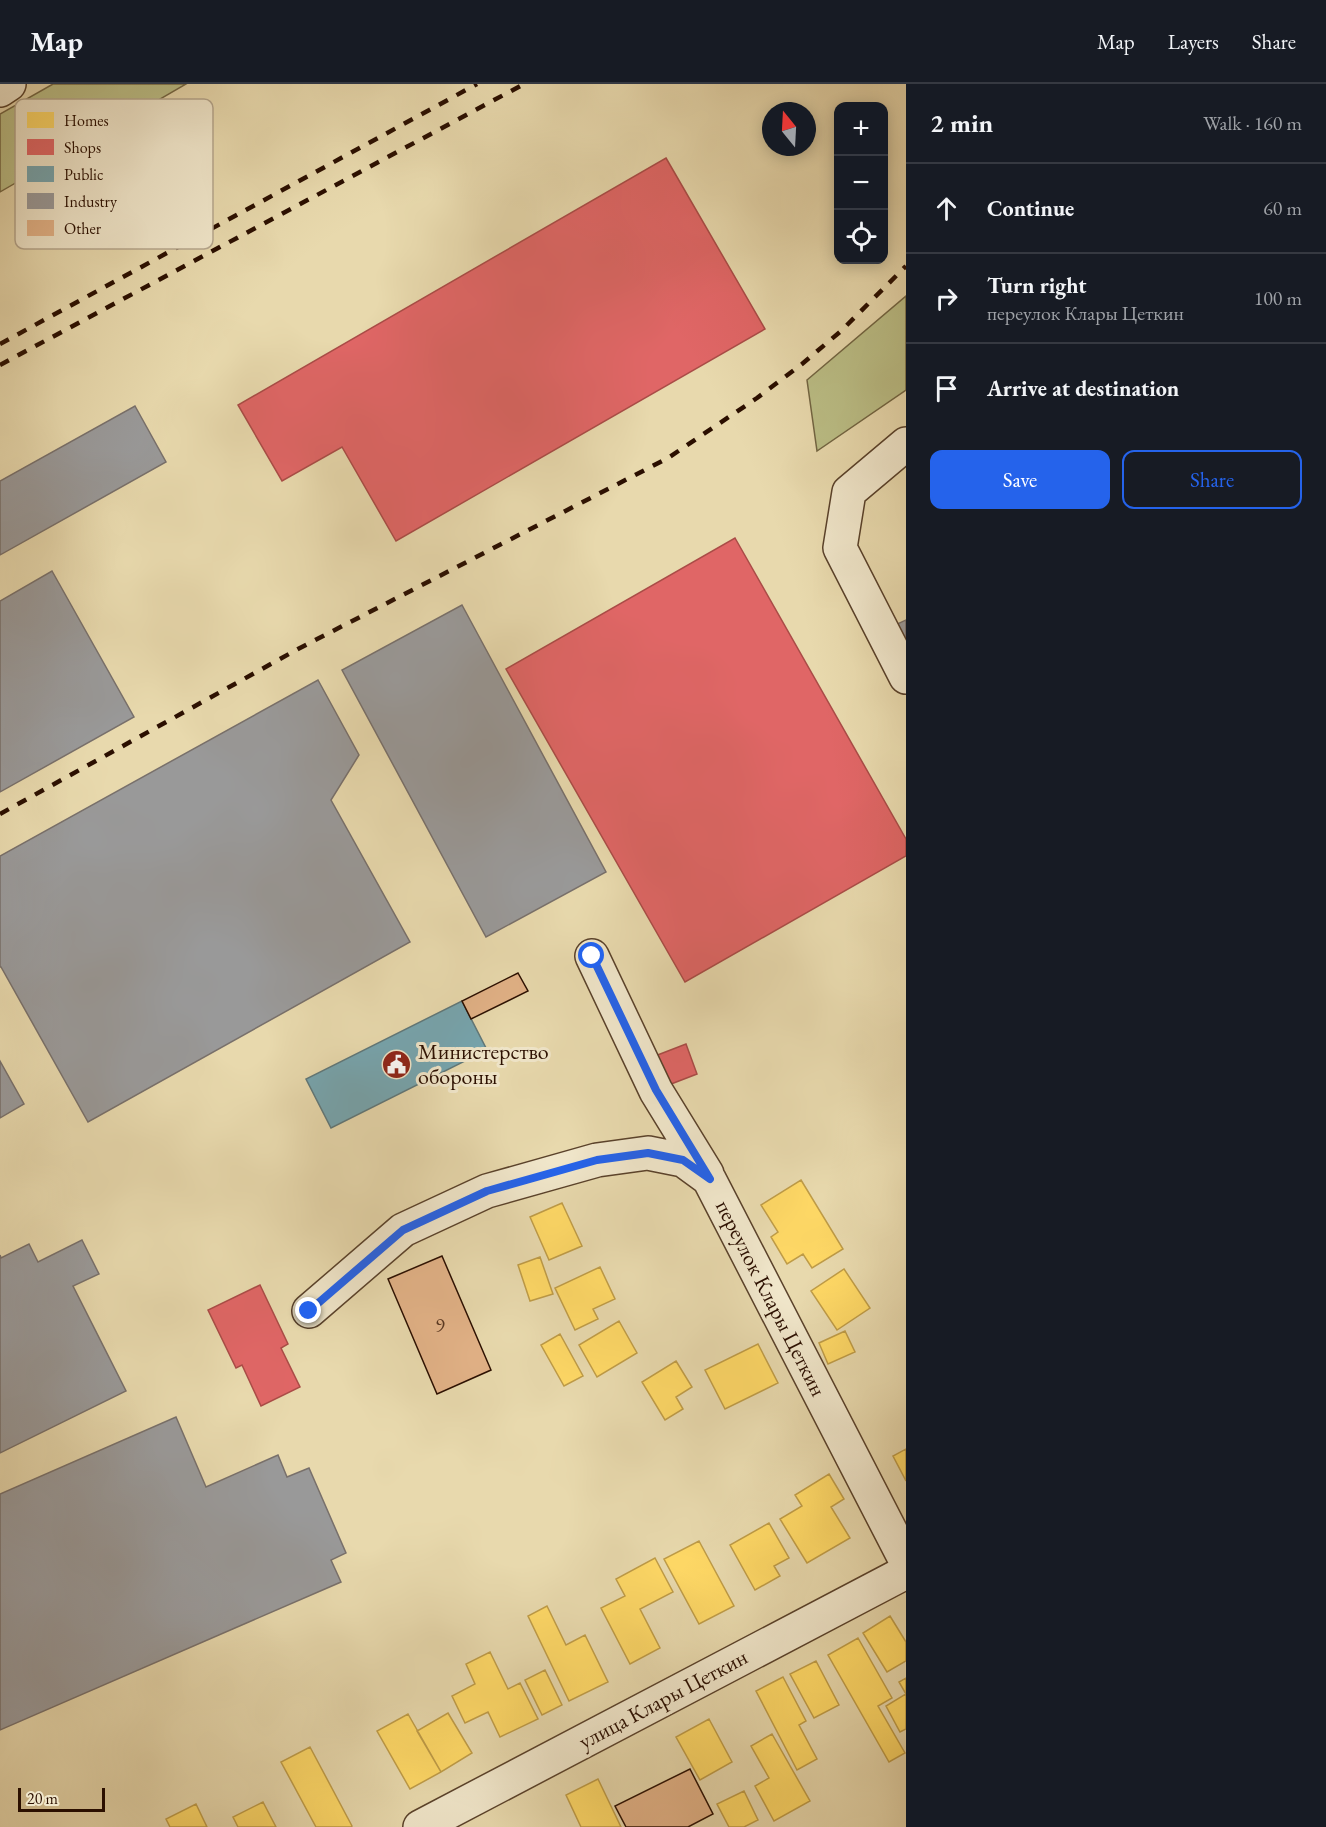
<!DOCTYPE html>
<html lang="en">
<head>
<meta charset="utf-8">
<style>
  :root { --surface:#171b24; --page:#242831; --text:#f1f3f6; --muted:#9ea1a6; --line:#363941; --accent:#2563eb }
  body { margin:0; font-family:"EB Garamond",serif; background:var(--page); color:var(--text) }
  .controls { position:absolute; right:18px; top:18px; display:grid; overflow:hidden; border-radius:12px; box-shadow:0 3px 15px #0003 }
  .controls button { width:54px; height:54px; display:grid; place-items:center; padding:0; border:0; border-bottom:2px solid var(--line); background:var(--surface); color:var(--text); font:30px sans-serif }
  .compass { position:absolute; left:762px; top:18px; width:54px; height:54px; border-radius:50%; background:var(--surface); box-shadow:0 3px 15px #0003; rotate:342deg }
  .scale { position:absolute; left:18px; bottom:15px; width:87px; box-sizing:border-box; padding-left:6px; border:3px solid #2b0f00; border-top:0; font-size:16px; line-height:21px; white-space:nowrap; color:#2b0f00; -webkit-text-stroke:4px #f0e6ca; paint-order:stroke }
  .stop { position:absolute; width:18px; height:18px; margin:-14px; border:4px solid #2563eb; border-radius:50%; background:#fff }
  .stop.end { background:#2563eb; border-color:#fff; box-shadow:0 2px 6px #0008 }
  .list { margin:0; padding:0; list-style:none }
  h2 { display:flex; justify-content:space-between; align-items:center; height:78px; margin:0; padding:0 24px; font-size:26px }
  h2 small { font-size:20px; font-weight:400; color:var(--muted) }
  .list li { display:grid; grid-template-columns:39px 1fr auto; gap:18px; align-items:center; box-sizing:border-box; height:90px; padding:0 24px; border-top:2px solid var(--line) }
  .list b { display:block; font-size:22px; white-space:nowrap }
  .list p { margin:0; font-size:20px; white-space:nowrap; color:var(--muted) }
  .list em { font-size:20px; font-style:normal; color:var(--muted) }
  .actions { display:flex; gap:12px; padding:18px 24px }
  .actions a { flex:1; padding:14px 0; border:2px solid var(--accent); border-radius:12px; text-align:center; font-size:21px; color:var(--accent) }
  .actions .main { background:var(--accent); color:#fff }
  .icon { flex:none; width:33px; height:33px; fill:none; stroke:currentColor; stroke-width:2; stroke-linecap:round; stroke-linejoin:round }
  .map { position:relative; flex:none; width:906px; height:1743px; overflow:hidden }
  header { display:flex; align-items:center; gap:36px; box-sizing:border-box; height:84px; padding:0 30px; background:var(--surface); border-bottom:2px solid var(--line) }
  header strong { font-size:28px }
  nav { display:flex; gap:33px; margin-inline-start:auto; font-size:21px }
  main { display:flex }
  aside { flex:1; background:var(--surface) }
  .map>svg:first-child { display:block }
  .green { fill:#bbbe86; stroke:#736643; stroke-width:1.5 }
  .homes { fill:#ffd966; stroke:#bf9c47; stroke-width:1.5 }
  .shops { fill:#e06666; stroke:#aa4c47; stroke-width:1.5 }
  .public { fill:#76a5af; stroke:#60787a; stroke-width:1.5 }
  .industry { fill:#999; stroke:#78706b; stroke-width:1.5 }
  .building { fill:#e2b287; stroke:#2b0f00; stroke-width:1.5 }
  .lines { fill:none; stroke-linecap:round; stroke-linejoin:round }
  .minor-casing { stroke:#5a422b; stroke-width:36 }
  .minor { stroke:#f0e6ca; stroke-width:33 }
  .rail { stroke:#2b0f00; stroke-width:4.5; stroke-dasharray:10 10; stroke-linecap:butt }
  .route { stroke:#2563eb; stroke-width:8 }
  .labels { text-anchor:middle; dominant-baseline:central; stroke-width:6; stroke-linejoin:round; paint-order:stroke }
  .number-label { font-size:20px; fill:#593822 }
  .poi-label { font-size:22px; fill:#2b0f00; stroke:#f0e6ca; text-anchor:start }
  .street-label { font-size:22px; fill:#2b0f00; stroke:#f0e6ca }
  .key { fill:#f0e6ca; stroke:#b5a68d; stroke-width:1.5 }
  .key-label { font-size:16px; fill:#2b0f00 }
</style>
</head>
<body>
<header>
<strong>Map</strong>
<nav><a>Map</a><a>Layers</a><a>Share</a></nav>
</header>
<main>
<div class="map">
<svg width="906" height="1743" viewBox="0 0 906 1743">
  <rect width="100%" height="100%" fill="#e8d9ad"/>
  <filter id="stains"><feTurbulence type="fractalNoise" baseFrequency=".00333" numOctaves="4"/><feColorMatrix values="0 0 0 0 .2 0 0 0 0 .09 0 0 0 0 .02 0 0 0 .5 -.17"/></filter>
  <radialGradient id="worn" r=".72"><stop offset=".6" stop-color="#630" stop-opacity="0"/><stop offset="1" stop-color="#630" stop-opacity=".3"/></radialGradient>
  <path class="green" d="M 53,0 L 186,0 L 0,108 L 0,30 Z
    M 906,212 L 906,306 L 817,367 L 807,296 Z"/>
  <path class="homes" d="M 801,1096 L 843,1165 L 812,1184 L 803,1170 L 787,1180 L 771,1153 L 778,1148 L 761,1121 Z
    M 562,1119 L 582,1162 L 549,1176 L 530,1133 Z
    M 540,1173 L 553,1210 L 530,1217 L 518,1181 Z
    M 600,1183 L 615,1215 L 593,1225 L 598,1235 L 575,1246 L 555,1204 Z
    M 844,1185 L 870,1224 L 837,1246 L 811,1207 Z
    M 619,1237 L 637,1269 L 597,1293 L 579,1261 Z
    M 845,1247 L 855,1268 L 828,1280 L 819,1259 Z
    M 560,1250 L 583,1292 L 564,1302 L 541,1261 Z
    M 758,1260 L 778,1299 L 725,1325 L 705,1286 Z
    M 676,1277 L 692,1303 L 676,1313 L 683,1325 L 665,1336 L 642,1298 Z
    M 906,1365 L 906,1397 L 893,1372 Z
    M 829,1390 L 844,1415 L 831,1423 L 850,1454 L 807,1479 L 780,1435 L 802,1422 L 795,1411 Z
    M 769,1439 L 789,1474 L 774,1482 L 780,1492 L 755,1506 L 730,1461 Z
    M 699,1457 L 734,1522 L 699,1540 L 664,1475 Z
    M 655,1474 L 673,1508 L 640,1525 L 660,1564 L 630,1580 L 601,1524 L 625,1512 L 616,1495 Z
    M 547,1522 L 566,1561 L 585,1551 L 608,1598 L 569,1617 L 528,1532 Z
    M 890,1532 L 906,1558 L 906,1577 L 887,1588 L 863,1549 Z
    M 858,1554 L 892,1614 L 878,1622 L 905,1669 L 889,1678 L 828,1571 Z
    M 490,1568 L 508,1605 L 520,1599 L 538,1635 L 500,1653 L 488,1628 L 465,1639 L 452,1612 L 475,1600 L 466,1580 Z
    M 816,1577 L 839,1621 L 814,1634 L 790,1590 Z
    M 545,1586 L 562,1621 L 542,1631 L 525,1596 Z
    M 783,1593 L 806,1637 L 799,1641 L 817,1675 L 797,1686 L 756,1607 Z
    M 906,1594 L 906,1645 L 900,1648 L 886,1622 L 906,1610 L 899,1598 Z
    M 448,1629 L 472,1669 L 441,1688 L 417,1647 Z
    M 408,1630 L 441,1688 L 410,1705 L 377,1647 Z
    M 709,1635 L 732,1678 L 700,1696 L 676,1653 Z
    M 772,1650 L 810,1717 L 774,1737 L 755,1702 L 769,1694 L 751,1662 Z
    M 310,1663 L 352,1742 L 351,1743 L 316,1743 L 281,1678 Z
    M 598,1695 L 621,1743 L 581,1743 L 566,1711 Z
    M 744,1707 L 758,1736 L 744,1743 L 729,1743 L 717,1720 Z
    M 263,1718 L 276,1743 L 238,1743 L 233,1733 Z
    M 196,1720 L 207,1743 L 170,1743 L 166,1735 Z"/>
  <path class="shops" d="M 666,74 L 765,245 L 396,457 L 342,363 L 282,397 L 238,321 Z
    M 735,454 L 906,755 L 906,772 L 685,898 L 506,585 Z
    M 686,960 L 697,990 L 666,1002 L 655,972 Z
    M 260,1201 L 288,1260 L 281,1264 L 300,1303 L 261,1322 L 242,1281 L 236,1284 L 208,1226 Z"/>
  <path class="public" d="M 462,917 L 487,966 L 331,1044 L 306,995 Z"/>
  <path class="industry" d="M 135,322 L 166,378 L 0,471 L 0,397 Z
    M 52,487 L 134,633 L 0,708 L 0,517 Z
    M 462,521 L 606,788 L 486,853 L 342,586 Z
    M 906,536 L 906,565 L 895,541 Z
    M 318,596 L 359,671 L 331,716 L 410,858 L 88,1038 L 1,883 L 0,883 L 0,772 Z
    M 0,977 L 24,1020 L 0,1034 Z
    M 82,1156 L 99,1190 L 73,1202 L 126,1307 L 0,1369 L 0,1171 L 1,1174 L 29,1160 L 38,1178 Z
    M 176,1333 L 206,1403 L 278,1371 L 287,1393 L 309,1384 L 346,1469 L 331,1476 L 341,1498 L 0,1646 L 0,1410 Z"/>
  <path class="building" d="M 518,889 L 528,907 L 471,935 L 462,917 Z
    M 442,1172 L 491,1286 L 437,1310 L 388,1195 Z
    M 690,1685 L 713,1730 L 688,1743 L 626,1743 L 615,1722 Z"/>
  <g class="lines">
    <defs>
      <path id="minor" d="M 0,6 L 9,0
        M 906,360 L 849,408 L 840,464 L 906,593
        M 592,872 L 656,1007 L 707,1090
        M 309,1227 L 403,1146 L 487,1107 L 597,1076 L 648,1069 L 683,1076 L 709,1095 L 906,1477
        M 420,1743 L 906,1488"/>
    </defs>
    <use href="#minor" class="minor-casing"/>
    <use href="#minor" class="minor"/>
    <path class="rail" d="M 0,260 L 477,0
      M 0,281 L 524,0
      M 0,730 L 298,565 L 668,374 L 757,314 L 802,280 L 841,247 L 906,182"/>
  </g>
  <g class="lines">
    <path class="route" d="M 309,1227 L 403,1146 L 487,1107 L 597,1076 L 648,1069 L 683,1076 L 710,1095 L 656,1006 L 592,872"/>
  </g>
  <defs>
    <symbol id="civic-disc" viewBox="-11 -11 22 22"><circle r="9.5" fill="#8f2418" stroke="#f0e6ca"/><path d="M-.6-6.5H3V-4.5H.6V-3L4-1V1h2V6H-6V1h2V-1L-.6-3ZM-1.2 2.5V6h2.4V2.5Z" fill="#fff"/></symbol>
  </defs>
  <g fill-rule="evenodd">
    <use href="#civic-disc" x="380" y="964" width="33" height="33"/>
  </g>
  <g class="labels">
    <g class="number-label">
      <text x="440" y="1241">9</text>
    </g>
    <g class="poi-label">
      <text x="418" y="967">Министерство<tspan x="418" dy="25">обороны</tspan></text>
    </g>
    <g class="street-label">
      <text transform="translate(771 1214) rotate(63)">переулок Клары Цеткин</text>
      <text transform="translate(663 1615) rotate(-28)">улица Клары Цеткин</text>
    </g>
  </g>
  <rect x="15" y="15" width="198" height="150" rx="9" class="key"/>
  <rect x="27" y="28" width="27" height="16" fill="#ffd966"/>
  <rect x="27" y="55" width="27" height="16" fill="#e06666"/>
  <rect x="27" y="82" width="27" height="16" fill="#76a5af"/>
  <rect x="27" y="109" width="27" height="16" fill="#999"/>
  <rect x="27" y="136" width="27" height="16" fill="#e2b287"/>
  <g class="key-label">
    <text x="64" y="42">Homes</text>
    <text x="64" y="69">Shops</text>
    <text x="64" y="96">Public</text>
    <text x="64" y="123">Industry</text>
    <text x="64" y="150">Other</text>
  </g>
  <rect width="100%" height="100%" filter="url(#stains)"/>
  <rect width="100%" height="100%" fill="url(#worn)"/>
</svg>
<div class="controls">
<button>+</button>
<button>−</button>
<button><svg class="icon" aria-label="locate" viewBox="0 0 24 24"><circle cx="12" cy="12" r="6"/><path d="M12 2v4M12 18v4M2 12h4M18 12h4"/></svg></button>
</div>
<svg class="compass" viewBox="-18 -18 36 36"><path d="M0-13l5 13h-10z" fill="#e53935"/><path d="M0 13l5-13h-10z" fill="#9ea1a6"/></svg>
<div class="scale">20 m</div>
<div class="stop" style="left:592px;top:872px"></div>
<div class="stop end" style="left:309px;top:1227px"></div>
</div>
<aside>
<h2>2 min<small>Walk · 160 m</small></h2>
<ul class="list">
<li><svg class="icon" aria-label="ahead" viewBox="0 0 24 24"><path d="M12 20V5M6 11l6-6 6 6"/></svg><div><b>Continue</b></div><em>60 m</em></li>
<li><svg class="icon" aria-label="right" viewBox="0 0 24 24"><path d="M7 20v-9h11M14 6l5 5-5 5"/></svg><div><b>Turn right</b><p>переулок Клары Цеткин</p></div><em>100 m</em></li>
<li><svg class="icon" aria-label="arrive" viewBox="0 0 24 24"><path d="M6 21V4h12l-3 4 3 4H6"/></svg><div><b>Arrive at destination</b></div></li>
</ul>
<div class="actions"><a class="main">Save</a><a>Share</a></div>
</aside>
</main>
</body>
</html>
